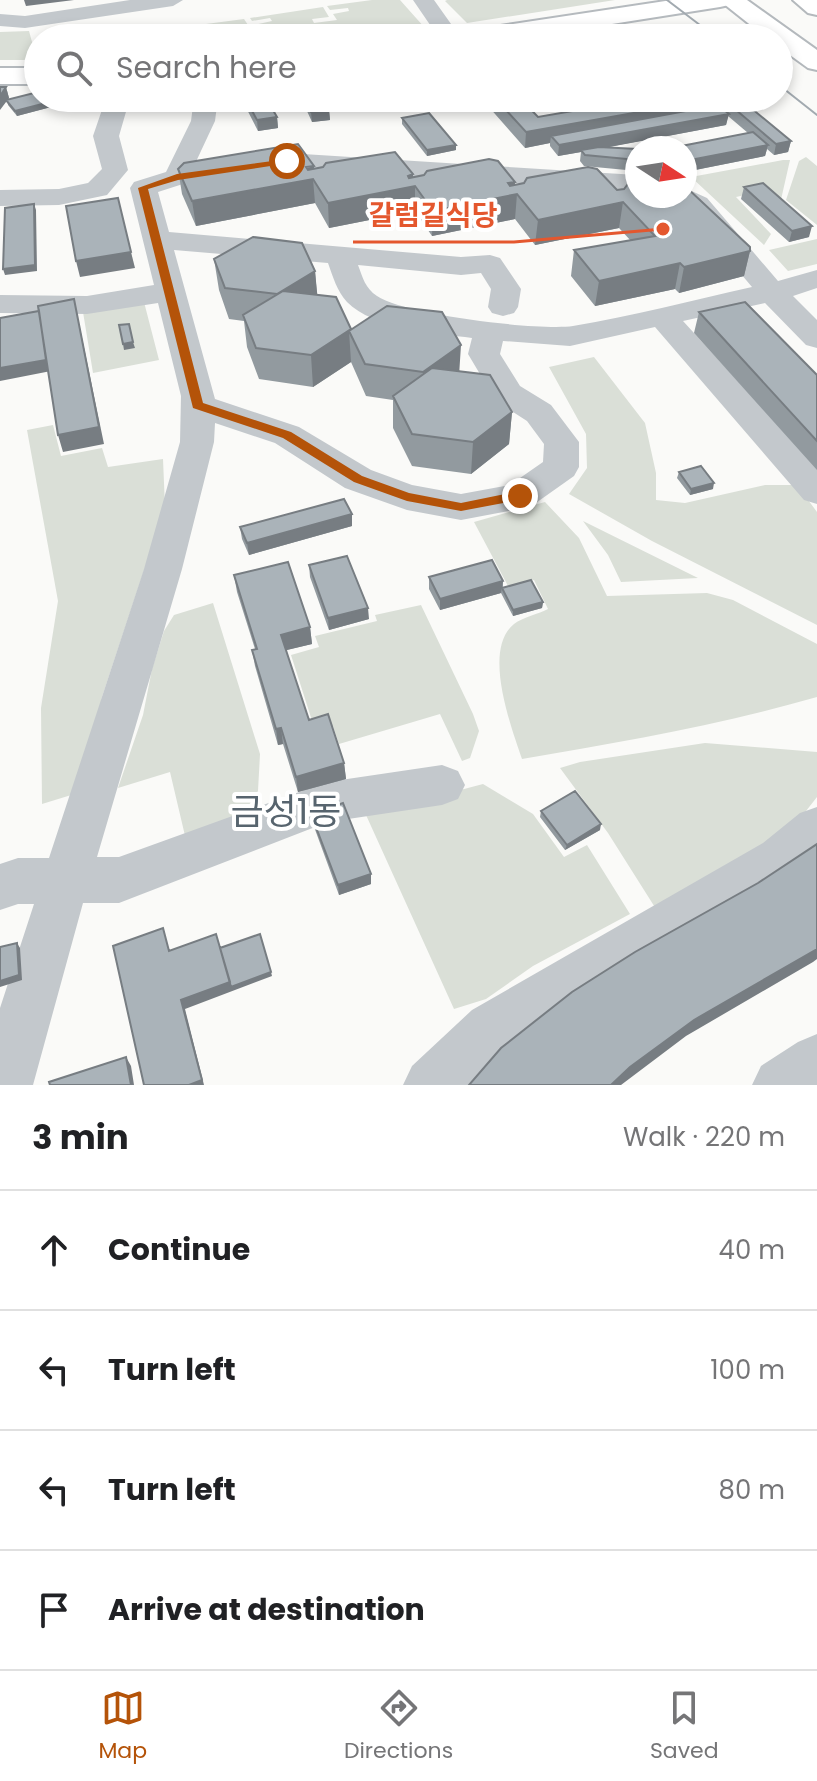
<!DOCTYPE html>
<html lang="en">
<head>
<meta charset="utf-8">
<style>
  :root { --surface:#fff; --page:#f2f2f2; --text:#202124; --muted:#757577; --line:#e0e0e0; --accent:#b45309 }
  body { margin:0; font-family:Poppins,"Noto Sans KR",sans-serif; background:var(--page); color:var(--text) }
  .compass { position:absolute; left:625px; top:136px; width:72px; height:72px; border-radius:50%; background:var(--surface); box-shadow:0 4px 12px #0003; rotate:102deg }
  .stop { position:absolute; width:24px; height:24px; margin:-18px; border:6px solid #b45309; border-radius:50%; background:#fff }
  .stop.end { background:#b45309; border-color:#fff; box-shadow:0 2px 8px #0008 }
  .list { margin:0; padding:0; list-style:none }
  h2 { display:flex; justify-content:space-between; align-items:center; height:104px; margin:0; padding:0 32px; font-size:34px }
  h2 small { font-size:26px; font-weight:400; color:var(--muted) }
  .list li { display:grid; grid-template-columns:52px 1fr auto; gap:24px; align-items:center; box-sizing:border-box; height:120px; padding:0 32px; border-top:2px solid var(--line) }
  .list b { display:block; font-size:30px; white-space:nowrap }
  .list em { font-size:26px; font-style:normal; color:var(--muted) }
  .icon { flex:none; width:44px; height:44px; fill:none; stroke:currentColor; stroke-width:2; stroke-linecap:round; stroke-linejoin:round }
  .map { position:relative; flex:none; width:817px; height:1085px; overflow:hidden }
  .search { position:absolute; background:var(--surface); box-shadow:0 4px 12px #0003; left:24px; right:24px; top:24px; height:88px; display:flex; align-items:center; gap:20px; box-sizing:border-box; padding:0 28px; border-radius:44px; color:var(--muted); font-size:30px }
  .sheet { height:584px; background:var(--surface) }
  nav { display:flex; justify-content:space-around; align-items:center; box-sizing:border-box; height:112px; border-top:2px solid var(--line); background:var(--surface); font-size:22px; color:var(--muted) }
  nav a { display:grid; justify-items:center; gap:4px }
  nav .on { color:var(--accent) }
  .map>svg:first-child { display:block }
  .green { fill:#dadfd7 }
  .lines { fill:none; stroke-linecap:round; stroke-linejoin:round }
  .major-casing { stroke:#b5babe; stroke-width:4 }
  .highway-casing { stroke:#b4b9bd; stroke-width:4 }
  .minor { fill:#c3c8cc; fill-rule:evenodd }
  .major { fill:#fff; fill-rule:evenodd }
  .highway { fill:#fff; fill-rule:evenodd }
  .tram { stroke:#a2aab0; stroke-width:2 }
  .wall { fill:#929a9f }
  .shaded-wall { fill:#777d82 }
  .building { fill:#aab3b9; stroke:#777d82; stroke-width:2 }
  .route { fill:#b45309 }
  .labels { text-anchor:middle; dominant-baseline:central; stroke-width:8; stroke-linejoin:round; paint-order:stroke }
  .near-quarter-label { font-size:36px; fill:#57646e; stroke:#fff }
  .leader { fill:none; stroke:#e4572e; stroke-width:3 }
  .callout-dot { fill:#e4572e; stroke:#fff; stroke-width:3 }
  .callout-label { font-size:28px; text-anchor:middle; font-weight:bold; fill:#e4572e; stroke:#fff; stroke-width:8; stroke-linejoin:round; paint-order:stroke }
</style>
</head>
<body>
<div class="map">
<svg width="817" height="1085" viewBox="0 0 817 1085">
  <rect width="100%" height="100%" fill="#fafaf8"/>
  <path class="green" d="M 372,0 L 400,0 L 425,28 L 363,38 L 176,36 L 209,32 L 206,24 L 244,19 L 250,28 L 237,30 L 239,35 L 258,32 L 254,25 L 272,21 L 270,18 L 252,21 L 250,18 L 323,7 L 329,17 L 312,19 L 314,23 L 337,20 L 333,14 L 349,11 L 348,8 L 330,10 L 327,6 Z
    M 615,0 L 467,23 L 445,1 L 447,0 Z
    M 29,31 L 34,49 L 38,49 L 38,60 L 0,60 L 0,32 Z
    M 806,157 L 817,166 L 817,225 L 786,200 L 799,161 Z
    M 783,160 L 790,160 L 780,204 L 763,191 L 736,197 L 771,234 L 764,245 L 691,177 Z
    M 817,239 L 817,264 L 788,271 L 769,250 Z
    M 144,302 L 159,360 L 93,373 L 83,312 Z
    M 594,357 L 645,423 L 656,473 L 656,500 L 685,503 L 765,485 L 797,485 L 817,512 L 817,625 L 652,541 L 569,494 L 587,468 L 586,434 L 549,367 Z
    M 53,425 L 61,456 L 102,448 L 108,467 L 163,459 L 165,507 L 102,697 L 81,792 L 42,804 L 41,708 L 58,601 L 27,430 Z
    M 545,502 L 579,538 L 607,596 L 707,593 L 733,600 L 817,644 L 817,697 C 720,725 621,742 522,759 C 511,726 482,650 514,624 C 523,617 539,614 548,609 L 534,580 L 508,586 L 474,522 Z
    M 583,521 L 698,578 L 621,582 L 608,555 Z
    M 213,603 L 260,754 L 258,791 L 238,822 L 186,840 L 170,772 L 118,788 L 143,715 L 152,669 L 164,631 L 174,615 Z
    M 421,605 L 473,714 L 479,731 L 470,758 L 462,761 L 440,714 L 339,744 L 333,726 L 315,730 L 291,655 L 319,647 L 315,636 L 377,621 L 375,615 Z
    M 705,743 L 817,752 L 817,797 L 795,825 L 656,909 L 608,833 L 560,768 L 580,762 Z
    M 483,784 L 533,814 L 564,857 L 587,845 L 630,914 L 533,966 L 486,999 L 454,1009 L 366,815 Z"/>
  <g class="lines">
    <defs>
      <path id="major" d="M 672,0 L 732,0 L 729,5 L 720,7 L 523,38 L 461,38 L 465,33 L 474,30 Z
        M 0,68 L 38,68 L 38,84 L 0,84 Z"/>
      <path id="highway" d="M 719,0 L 747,0 L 817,50 L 817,70 L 808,68 L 779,47 L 779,38 L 767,38 Z
        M 793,0 L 817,0 L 817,15 L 808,13 Z"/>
    </defs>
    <use href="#major" class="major-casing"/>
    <use href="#highway" class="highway-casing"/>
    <path class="minor" d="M 130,0 L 183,0 L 173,6 L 25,28 L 0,26 L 0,14 L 25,16 Z
      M 413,0 L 434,0 L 461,38 L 439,38 Z
      M 106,98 L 130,98 L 119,136 L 128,170 L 107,195 L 59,205 L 0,206 L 0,190 L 59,189 L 88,183 L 102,169 L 93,136 Z
      M 194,98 L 218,98 L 215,121 L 186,183 L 158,192 L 169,232 L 461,257 L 490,255 L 500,258 L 521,289 L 518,307 L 514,313 L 503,316 L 492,313 L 488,307 L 491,289 L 481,273 L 461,275 L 358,265 C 363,278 365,288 377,296 C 404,315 540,331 573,326 C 633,316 693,300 752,287 L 687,210 L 669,196 L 685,196 L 685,188 L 707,198 L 778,281 L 817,270 L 817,288 L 793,296 L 817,320 L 817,348 L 806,345 L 765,303 L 683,321 L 817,468 L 817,504 L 804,500 L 655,327 L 570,346 L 503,341 L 500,354 L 520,386 L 551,405 L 579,442 L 579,467 L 574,476 L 533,505 L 520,509 L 461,520 L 407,510 L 345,488 L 275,443 L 215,423 L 214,442 L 182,569 L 97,857 L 119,857 L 327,782 L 442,765 L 458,771 L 465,785 L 458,799 L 442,805 L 328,822 L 119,903 L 83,903 L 33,1085 L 0,1085 L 0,1008 L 34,904 L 18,904 L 0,910 L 0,864 L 18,858 L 49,858 L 144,569 L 180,442 L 181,396 L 158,303 L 87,314 L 0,313 L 0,295 L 87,296 L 154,285 L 130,188 L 134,182 L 166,172 L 191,121 ZM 174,250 L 328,263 C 333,277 337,291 347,302 C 373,329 437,333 472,338 L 468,354 L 496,401 L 527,421 L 544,444 L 543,462 L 510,485 L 461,494 L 412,485 L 371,470 L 299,427 L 215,399 Z
      M 287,153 L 637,175 L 637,191 L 287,169 L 259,173 L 250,171 L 246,165 L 250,159 Z
      M 817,807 L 817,857 L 797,875 L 510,1048 L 471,1085 L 403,1085 L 412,1066 L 472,1010 L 763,843 L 800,813 Z
      M 817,1034 L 817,1085 L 752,1085 L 761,1066 L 798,1042 Z"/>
    <use href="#major" class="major"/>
    <use href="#highway" class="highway"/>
    <path class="tram" d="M 667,0 L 717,38
      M 779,85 L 817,115"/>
  </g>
  <path class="wall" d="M 6,87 L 9,98 L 8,99 L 50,102 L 51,107 L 17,116 L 8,105 Z
    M 241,98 L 266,98 L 277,117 L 278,128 L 258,131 Z
    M 301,98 L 324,98 L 329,110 L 330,120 L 312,122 Z
    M 384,98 L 418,98 L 418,102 L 391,107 Z
    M 488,98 L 520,98 L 538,117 L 648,98 L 739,98 L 791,141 L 788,152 L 774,155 L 767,149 L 765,156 L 685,172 L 685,148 L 748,133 L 728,116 L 726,125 L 608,147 L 637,160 L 637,171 L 584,166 L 580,161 L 581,152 L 558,156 L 550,146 L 550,143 L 525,148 L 488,106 Z
    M 402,118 L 456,150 L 427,156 L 402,124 Z
    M 178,169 L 314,169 L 413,174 L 413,177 L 515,182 L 515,185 L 617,190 L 750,251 L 744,276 L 679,293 L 675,289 L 595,306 L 571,276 L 574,250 L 631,241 L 619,228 L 535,245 L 515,219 L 432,236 L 415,211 L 329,228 L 315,203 L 196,226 L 182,194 Z
    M 744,187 L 809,237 L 789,242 L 741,199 Z
    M 214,259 L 315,271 L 317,295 L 351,330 L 460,371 L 512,412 L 509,444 L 471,474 L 412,466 L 393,428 L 393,400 L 366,396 L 351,362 L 313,387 L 259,379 L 247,347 L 244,321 L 229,319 L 219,290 Z
    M 699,312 L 817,375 L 817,470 L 694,333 Z
    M 679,472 L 713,489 L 690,495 L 677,478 Z
    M 352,526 L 249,555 L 242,539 L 240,527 Z
    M 309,565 L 369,619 L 329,630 L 310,577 Z
    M 234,575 L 310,627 L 312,644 L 286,650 L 309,720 L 344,763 L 346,779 L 298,792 L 283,744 L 278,745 L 255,666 L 252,650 L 255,649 L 237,592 Z
    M 429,577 L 503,581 L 503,588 L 543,602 L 542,608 L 513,616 L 501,593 L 440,610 L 429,589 Z
    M 541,811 L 600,830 L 565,850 L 540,817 Z
    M 311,814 L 371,884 L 339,895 L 313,824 Z"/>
  <path class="shaded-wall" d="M 24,0 L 74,0 L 26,6 Z
    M 6,87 L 9,98 L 0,110 L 0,96 Z
    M 410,98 L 418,98 L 418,102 L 391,107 L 391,101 Z
    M 50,102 L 51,107 L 17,116 L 15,111 Z
    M 696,102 L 693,117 L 551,136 L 550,143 L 525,148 L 526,132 Z
    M 723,102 L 721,112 L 700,116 L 702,105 Z
    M 329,110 L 330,120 L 312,122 L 311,112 Z
    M 729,114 L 726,125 L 583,152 L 581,150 L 581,152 L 558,156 L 559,145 Z
    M 277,117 L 278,128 L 258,131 L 257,120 Z
    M 791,141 L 788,152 L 774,155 L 776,144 Z
    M 456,145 L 456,150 L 427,156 L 427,150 Z
    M 768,145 L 765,156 L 685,172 L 685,161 Z
    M 314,166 L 315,182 L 313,179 L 315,203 L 196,226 L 192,201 Z
    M 413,174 L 413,187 L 415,186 L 415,211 L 329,228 L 328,203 Z
    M 515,182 L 514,195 L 517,194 L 515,219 L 432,236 L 433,211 L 508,183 Z
    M 623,202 L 619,228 L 535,245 L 538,220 Z
    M 34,204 L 36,210 L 37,271 L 5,275 L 3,269 Z
    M 812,226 L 809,237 L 789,242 L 792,231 Z
    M 750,251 L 744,276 L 679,293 L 684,267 Z
    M 131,252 L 135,268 L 80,277 L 76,261 Z
    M 680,263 L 675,289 L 595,306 L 599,281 Z
    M 315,271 L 318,302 L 277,294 Z
    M 74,299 L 104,444 L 63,452 L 58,435 Z
    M 351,329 L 349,331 L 351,362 L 313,387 L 311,355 Z
    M 133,342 L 135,348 L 124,350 L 123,344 Z
    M 461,345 L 459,376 L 423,404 L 423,372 Z
    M 47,359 L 51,371 L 0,381 L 0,368 Z
    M 512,412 L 509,444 L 471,474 L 473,442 Z
    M 714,483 L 713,489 L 690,495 L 691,489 Z
    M 352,514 L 352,526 L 249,555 L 247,543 Z
    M 503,581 L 501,593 L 440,610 L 440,599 Z
    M 543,602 L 542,608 L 513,616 L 513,610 Z
    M 368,608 L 369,619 L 329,630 L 328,618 Z
    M 310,627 L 312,644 L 283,651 L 281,635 Z
    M 281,728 L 283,744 L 278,745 L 276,729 Z
    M 344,763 L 346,779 L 298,792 L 296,777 Z
    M 601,824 L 600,830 L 565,850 L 567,845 Z
    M 371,874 L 371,884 L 339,895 L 338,885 Z
    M 17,943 L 20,948 L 22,980 L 0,987 L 0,981 Z
    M 817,949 L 817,959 L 813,962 L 686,1036 L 621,1085 L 611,1085 L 630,1067 L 694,1020 Z
    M 271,972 L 272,976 L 185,1009 L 204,1085 L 189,1085 L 181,1000 L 230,982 Z
    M 126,1057 L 131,1066 L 134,1085 L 131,1085 Z"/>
  <path class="building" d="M 634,26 L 649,38 L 560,38 Z
    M 0,87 L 6,87 L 0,96 Z
    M 38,92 L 38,98 L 47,98 L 50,102 L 15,111 L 6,100 Z
    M 245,98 L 266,98 L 277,117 L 257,120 Z
    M 305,98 L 324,98 L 329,110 L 311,112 Z
    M 389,98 L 410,98 L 391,101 Z
    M 495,98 L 520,98 L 538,117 L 648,98 L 691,98 L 696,102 L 526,132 Z
    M 694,98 L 719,98 L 723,102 L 702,105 Z
    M 722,98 L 739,98 L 791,141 L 776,144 Z
    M 718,105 L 729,114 L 559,145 L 551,136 Z
    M 429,113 L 456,145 L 427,150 L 402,118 Z
    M 753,132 L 768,145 L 685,161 L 685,148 L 671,148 Z
    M 298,144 L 314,166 L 306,167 L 308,170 L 323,167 L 326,163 L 395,152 L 413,174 L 408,176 L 409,178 L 424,175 L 427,171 L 489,159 L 498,161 L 515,182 L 508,183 L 510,186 L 524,183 L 527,178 L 588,167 L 597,169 L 617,190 L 624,189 L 628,184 L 637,182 L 637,196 L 685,196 L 685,186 L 750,247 L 750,251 L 684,267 L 680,263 L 599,281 L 574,250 L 655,236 L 623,202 L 538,220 L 517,194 L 433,211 L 415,186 L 328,203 L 313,179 L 192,201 L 178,169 L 184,163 Z
    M 599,147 L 637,149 L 637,160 L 585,155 L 581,150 Z
    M 763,183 L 812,226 L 792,231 L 744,187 Z
    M 118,198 L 131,252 L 76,261 L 66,206 Z
    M 34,204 L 35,265 L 3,269 L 5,208 Z
    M 253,237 L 302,243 L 315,271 L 277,294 L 225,288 L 214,259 Z
    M 283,291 L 336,297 L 351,329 L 311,355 L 256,348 L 243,315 Z
    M 74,299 L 99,427 L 58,435 L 38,306 Z
    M 745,302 L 817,375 L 817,441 L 699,312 Z
    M 387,306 L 442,312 L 461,345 L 423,372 L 365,364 L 349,331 Z
    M 39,311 L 46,360 L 0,368 L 0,318 Z
    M 129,324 L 133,342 L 123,344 L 119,325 Z
    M 432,368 L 490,375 L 512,412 L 473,442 L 412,434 L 393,396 Z
    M 701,466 L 714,483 L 691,489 L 679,472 Z
    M 344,499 L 352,514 L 247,543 L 240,527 Z
    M 347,556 L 368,608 L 328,618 L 309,565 Z
    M 492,560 L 503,581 L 440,599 L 429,577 Z
    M 288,562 L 310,627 L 281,635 L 309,720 L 328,714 L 344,763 L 296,777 L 281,728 L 276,729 L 252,650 L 257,649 L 234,575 Z
    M 531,580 L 543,602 L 513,610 L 502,588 Z
    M 575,791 L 601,824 L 567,845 L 541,811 Z
    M 343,803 L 371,874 L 338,885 L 311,814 Z
    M 817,844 L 817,949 L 694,1020 L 630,1067 L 611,1085 L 469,1085 L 501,1048 L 572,992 L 635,952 L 758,883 Z
    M 163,928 L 169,951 L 216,934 L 230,982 L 181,1000 L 202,1080 L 189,1085 L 144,1085 L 113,946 Z
    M 260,934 L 271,972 L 231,987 L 220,948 Z
    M 17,943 L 19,975 L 0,981 L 0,947 Z
    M 126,1057 L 131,1085 L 50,1085 L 49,1082 Z"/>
  <path class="route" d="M 287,159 L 290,163 L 178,180 L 148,189 L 203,403 L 291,432 L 362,476 L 409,493 L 461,503 L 520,491 L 526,496 L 524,499 L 461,511 L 407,501 L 354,482 L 283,438 L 193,408 L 138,188 L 177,174 Z"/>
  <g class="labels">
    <g class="near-quarter-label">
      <text x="286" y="811">금성1동</text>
    </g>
  </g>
  <path class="leader" d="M663 229L514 242H353"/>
  <circle class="callout-dot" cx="663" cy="229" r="8"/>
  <g class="callout-label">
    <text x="433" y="225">갈럼길식당</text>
  </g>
</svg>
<svg class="compass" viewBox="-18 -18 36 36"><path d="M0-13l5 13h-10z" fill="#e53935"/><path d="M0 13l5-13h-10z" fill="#757577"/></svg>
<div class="stop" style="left:287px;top:161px"></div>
<div class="stop end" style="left:520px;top:496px"></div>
<div class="search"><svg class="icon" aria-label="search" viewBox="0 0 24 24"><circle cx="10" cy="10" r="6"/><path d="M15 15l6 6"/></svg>Search here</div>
</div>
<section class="sheet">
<h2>3 min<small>Walk · 220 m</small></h2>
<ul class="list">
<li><svg class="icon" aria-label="ahead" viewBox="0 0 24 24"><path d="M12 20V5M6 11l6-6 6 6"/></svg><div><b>Continue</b></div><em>40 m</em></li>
<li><svg class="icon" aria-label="left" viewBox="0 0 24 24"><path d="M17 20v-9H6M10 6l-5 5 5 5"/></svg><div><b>Turn left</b></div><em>100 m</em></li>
<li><svg class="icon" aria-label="left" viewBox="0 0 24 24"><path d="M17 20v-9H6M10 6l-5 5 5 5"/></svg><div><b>Turn left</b></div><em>80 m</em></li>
<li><svg class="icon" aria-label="arrive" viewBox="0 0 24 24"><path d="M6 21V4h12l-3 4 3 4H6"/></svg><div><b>Arrive at destination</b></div></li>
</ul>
</section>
<nav>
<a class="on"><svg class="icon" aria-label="map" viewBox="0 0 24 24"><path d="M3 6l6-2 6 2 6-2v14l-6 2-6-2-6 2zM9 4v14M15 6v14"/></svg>Map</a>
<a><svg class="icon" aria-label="directions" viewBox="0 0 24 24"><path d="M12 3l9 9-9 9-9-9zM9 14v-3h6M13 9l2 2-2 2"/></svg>Directions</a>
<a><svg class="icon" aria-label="saved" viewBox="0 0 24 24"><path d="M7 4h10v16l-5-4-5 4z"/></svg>Saved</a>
</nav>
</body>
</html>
